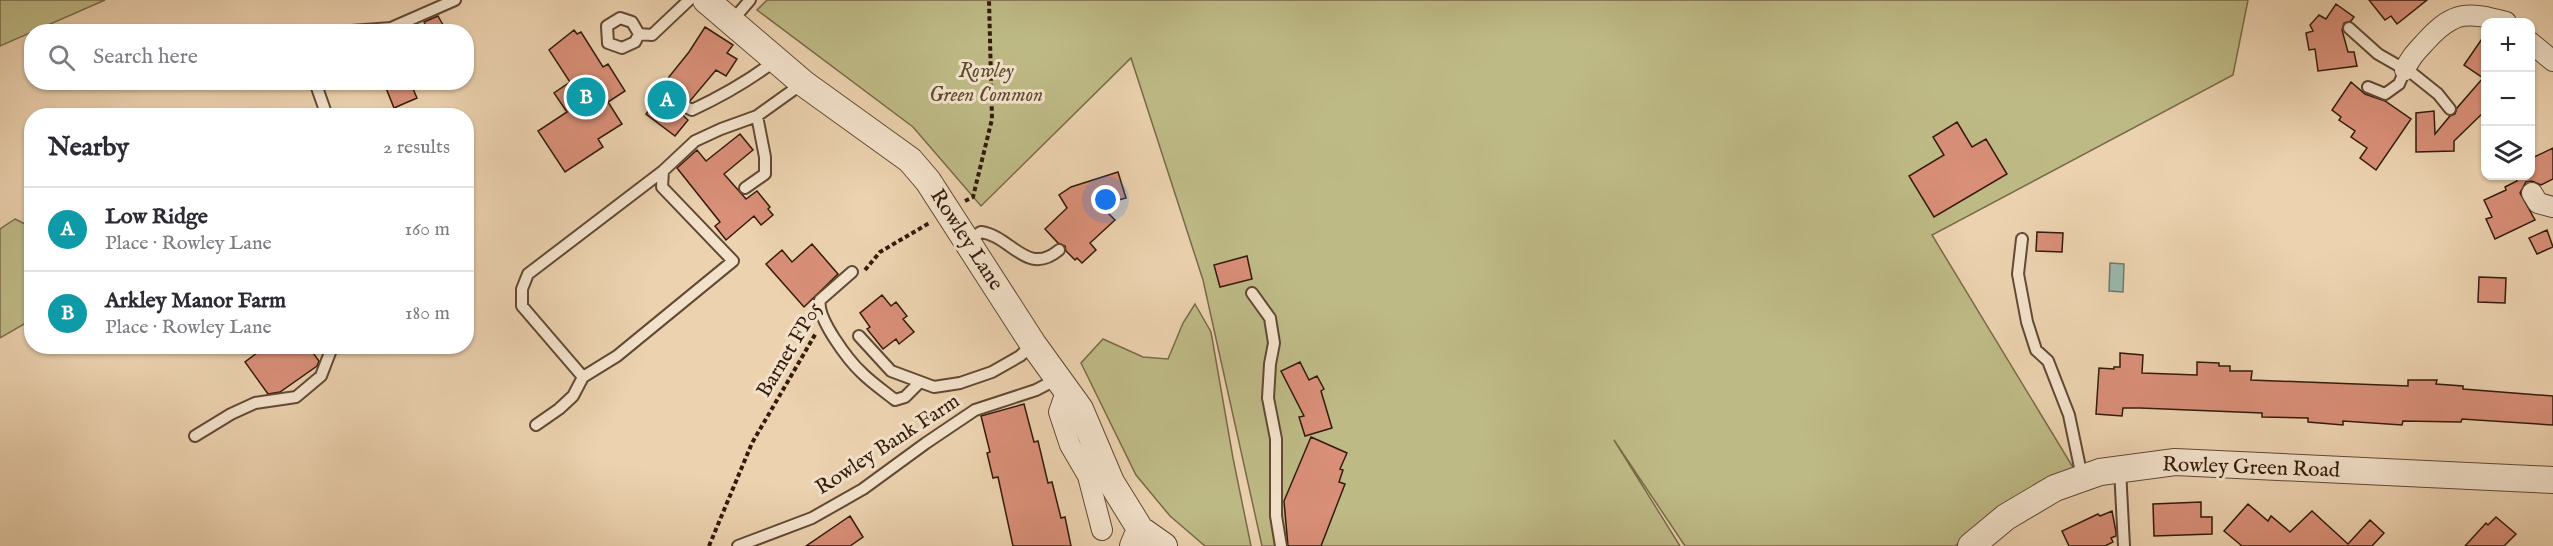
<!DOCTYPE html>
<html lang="en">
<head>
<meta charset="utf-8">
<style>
  :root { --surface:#fff; --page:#f7f7f7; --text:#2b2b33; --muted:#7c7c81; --line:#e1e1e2; --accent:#0f766e }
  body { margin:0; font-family:"IM FELL English",serif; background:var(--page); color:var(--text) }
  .controls { position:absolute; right:18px; top:18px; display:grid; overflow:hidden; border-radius:12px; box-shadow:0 2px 4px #0004 }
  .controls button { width:54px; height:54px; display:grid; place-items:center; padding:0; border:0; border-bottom:2px solid var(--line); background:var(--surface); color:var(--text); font:30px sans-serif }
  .you { position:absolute; left:1106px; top:200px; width:21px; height:21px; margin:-15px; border:4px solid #fff; border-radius:50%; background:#1a73e8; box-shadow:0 0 0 9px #1a73e833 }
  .badge { display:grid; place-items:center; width:39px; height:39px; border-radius:50%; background:var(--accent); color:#fff; font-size:20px; font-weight:700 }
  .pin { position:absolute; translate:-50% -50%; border:3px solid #fff; box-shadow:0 2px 6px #0006 }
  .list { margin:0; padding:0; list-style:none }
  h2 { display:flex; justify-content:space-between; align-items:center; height:78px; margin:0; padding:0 24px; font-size:26px }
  h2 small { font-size:20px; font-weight:400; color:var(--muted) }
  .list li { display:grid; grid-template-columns:39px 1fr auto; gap:18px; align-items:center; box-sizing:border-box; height:84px; padding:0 24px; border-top:2px solid var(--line) }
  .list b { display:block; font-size:22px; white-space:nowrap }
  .list p { margin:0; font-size:20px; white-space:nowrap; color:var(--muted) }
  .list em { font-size:20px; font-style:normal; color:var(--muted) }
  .icon { flex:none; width:33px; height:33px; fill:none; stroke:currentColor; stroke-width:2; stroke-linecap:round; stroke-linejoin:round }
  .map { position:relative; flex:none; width:2553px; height:546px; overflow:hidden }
  .search { position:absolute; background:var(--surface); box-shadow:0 2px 4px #0004; left:24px; top:24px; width:450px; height:66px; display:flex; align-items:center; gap:15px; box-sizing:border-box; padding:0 21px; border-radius:24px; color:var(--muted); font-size:22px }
  .panel { position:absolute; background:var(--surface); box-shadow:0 2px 4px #0004; left:24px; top:108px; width:450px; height:246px; border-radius:24px }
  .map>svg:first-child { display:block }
  .green { fill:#beba86; stroke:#796a48; stroke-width:1.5 }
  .water { fill:#99b7ae; stroke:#71796d; stroke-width:1.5 }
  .building { fill:#d98f78; stroke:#341b0b; stroke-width:1.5 }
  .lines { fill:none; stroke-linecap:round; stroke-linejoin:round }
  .service-casing { stroke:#624934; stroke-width:14 }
  .minor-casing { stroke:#624934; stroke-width:22 }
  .tertiary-casing { stroke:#624934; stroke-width:28 }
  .path { stroke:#341b0b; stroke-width:4; stroke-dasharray:4.5 3; stroke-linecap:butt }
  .service { stroke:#f3e2cb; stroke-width:10 }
  .minor { stroke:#f3e2cb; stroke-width:20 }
  .tertiary { stroke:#f3e2cb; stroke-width:26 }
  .labels { text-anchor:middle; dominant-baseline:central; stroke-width:6; stroke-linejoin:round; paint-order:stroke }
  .park-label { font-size:21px; font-style:italic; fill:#5d4b30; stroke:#f3e2cb }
  .street-label { font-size:21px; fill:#341b0b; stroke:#f3e2cb }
</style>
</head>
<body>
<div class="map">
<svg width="2553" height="546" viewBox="0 0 2553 546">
  <rect width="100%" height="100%" fill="#ecd2af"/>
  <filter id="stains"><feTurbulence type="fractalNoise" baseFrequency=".00333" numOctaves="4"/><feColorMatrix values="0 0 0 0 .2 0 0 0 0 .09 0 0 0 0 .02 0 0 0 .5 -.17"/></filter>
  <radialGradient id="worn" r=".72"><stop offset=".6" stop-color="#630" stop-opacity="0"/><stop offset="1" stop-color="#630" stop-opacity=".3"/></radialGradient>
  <path class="green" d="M 0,0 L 105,0 L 0,46 Z
    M 767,0 L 2248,0 L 2233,75 L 1932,235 L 2074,469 L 2006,506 L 1955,546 L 1685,546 L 1614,440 L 1680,546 L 1262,546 L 1203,280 L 1131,58 L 981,206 L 913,127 L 757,10 Z
    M 15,219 L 31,227 L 31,320 L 0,338 L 0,229 Z
    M 1195,304 L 1211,332 L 1233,458 L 1251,546 L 1205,546 L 1170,516 L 1136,475 L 1081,363 L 1103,339 L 1143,357 L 1168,359 L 1183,323 Z"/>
  <path class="water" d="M 2110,263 L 2124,264 L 2123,292 L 2109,291 Z"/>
  <path class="building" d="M 2369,0 L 2427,0 L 2397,24 L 2391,16 L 2385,20 Z
    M 2336,4 L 2354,17 L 2351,21 L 2344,23 L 2342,30 L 2348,52 L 2354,52 L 2357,66 L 2318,71 L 2315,49 L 2309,50 L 2306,33 L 2313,31 L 2310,25 L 2319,15 L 2326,19 Z
    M 438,16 L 447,32 L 429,32 L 424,22 Z
    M 705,27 L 733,45 L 727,53 L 737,59 L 726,76 L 716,70 L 690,101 L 683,99 L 678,102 L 677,110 L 688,120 L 675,136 L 646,114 L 656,101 L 652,98 L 689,52 Z
    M 574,30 L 577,34 L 581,32 L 603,67 L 608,64 L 625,91 L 608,102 L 622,124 L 598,139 L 603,147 L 565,172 L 538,131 L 567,112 L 554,93 L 570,82 L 549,50 Z
    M 2486,33 L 2486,110 L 2454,141 L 2454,151 L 2416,152 L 2416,113 L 2434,111 L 2435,134 L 2450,116 L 2455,114 L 2457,108 L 2483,78 L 2464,65 Z
    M 398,82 L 410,82 L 417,98 L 394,108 L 386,88 Z
    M 2351,82 L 2365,94 L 2385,101 L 2411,119 L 2376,170 L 2360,158 L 2367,148 L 2351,137 L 2355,131 L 2339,120 L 2341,117 L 2332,110 Z
    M 1957,122 L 1972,147 L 1986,139 L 2007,174 L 1934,217 L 1909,176 L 1944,155 L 1933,137 Z
    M 740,134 L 753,150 L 724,174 L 746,199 L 757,191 L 770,207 L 768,209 L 773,215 L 761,225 L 754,216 L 726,240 L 715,226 L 720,222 L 677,168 L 697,150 L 706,161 Z
    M 2553,148 L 2553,179 L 2541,185 L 2532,181 L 2526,182 L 2520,193 L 2535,220 L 2495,239 L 2486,219 L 2492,217 L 2484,200 L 2506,190 L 2505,187 L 2517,181 L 2515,176 L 2530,176 L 2530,159 Z
    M 1118,172 L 1126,198 L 1100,205 L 1115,220 L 1090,243 L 1096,250 L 1082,263 L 1077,258 L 1075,260 L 1066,251 L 1065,246 L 1058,243 L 1045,229 L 1067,208 L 1059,195 L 1071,187 Z
    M 2547,230 L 2553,247 L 2537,254 L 2529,238 Z
    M 2037,232 L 2063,233 L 2062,252 L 2036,251 Z
    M 812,244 L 838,274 L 804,307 L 766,264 L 782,250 L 792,262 Z
    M 1247,256 L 1252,279 L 1220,287 L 1214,265 Z
    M 2479,277 L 2506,278 L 2505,303 L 2478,302 Z
    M 882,295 L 891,306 L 896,302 L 907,316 L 903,319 L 914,332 L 899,344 L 896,339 L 883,349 L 867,329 L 870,327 L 860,313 Z
    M 266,346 L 308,346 L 319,361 L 317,366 L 280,392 L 268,394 L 245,362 Z
    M 2120,353 L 2143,355 L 2142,373 L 2197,375 L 2197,362 L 2219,363 L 2219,366 L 2230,366 L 2230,371 L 2252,371 L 2251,380 L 2408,386 L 2408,380 L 2437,380 L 2436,384 L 2463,386 L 2463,389 L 2553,396 L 2553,425 L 2462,419 L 2461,422 L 2403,421 L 2402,425 L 2343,421 L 2343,425 L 2308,422 L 2308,418 L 2262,417 L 2262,413 L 2140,408 L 2123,408 L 2122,416 L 2096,414 L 2099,368 L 2114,369 L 2114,367 L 2120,367 Z
    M 1300,362 L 1309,380 L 1317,376 L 1324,389 L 1321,391 L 1332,428 L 1305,436 L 1299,417 L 1304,416 L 1281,371 Z
    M 1024,404 L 1034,442 L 1038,441 L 1048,483 L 1052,482 L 1061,518 L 1065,517 L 1071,546 L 1013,546 L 998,477 L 993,478 L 987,453 L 990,452 L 981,416 Z
    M 1311,437 L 1347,453 L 1340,469 L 1343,470 L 1339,482 L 1345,484 L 1321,546 L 1288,546 L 1284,501 Z
    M 2201,502 L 2201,517 L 2212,517 L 2212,534 L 2154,536 L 2153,504 Z
    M 2248,504 L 2268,521 L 2271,516 L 2290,532 L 2312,511 L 2348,544 L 2370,520 L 2384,533 L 2372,546 L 2242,546 L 2224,531 Z
    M 2112,511 L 2116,532 L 2116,536 L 2111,538 L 2113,542 L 2105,546 L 2069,546 L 2062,531 L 2098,514 L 2100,516 Z
    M 850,516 L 863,537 L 850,546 L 806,546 Z
    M 2496,517 L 2516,534 L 2504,546 L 2465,546 L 2486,523 L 2488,525 Z"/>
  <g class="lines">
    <defs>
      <path id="service" d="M 620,18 L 632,22 L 639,34 L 635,42 L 622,48 L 608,43 L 607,26 Z
        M 731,22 L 750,0
        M 2349,28 L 2378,54 L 2413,74 L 2438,94 L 2450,109
        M 338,32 L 391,28 L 455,0
        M 639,34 L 652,35 L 689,0
        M 315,82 L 327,116
        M 2368,87 L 2385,94 L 2399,84 L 2405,70
        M 684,106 L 692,110 C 722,96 750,80 776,60
        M 745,188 L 765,174 L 765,157 L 757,116 L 803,83
        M 2022,239 L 2018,274 L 2027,322 L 2036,350 L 2048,361 L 2069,415 L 2082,477
        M 967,241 L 981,232 C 1011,236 1027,277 1059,250
        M 852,272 L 820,300 C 816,318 849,361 862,373 C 872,383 884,391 895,400 L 905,397 L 920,382
        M 1252,293 L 1270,318 L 1274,343 L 1270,364 L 1268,398 L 1276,439 L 1276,516 L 1281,546
        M 859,336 L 891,371 L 934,387 L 960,383 L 992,372 L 1020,356 L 1033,344
        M 583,377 L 522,306 L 522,289 L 528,274 L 663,171
        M 536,425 L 559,409 L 573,396 L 583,377 L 617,356 L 733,261 L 662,187 L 663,171 L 695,141 L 721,129 L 757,116
        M 195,436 L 231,414 L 255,403 L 296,397 L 321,376 L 331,350 L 335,346
        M 2120,469 L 2124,546
        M 738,546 L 812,518 L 863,489 L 926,443 L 975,410 L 1036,390 L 1057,379"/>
      <path id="minor" d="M 2530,42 L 2553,61
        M 2405,70 C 2410,57 2418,50 2427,40 C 2455,10 2468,12 2506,22
        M 2532,193 L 2538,203 L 2553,207
        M 1067,389 L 1059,412 L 1070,445 L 1088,476 L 1102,530"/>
      <path id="tertiary" d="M 706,0 L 803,83 L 910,160 L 928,181 L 1033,344 L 1080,409 L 1111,482 L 1140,529 L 1133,546
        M 1140,529 L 1164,546
        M 1971,546 L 2006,517 L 2055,488 L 2100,472 L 2175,462 L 2553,480"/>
    </defs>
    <use href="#service" class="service-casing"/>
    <use href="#minor" class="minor-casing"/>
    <use href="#tertiary" class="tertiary-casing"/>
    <path class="path" d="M 965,201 L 973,197 L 992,119 L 989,0
      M 865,270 L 880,252 L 931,222
      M 709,546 L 752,443 L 816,333"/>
    <use href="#service" class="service"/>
    <use href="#minor" class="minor"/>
    <use href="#tertiary" class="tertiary"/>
  </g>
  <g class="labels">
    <g class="park-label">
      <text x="986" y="71">Rowley<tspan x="986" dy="24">Green Common</tspan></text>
    </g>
    <g class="street-label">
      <text transform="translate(966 240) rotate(57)">Rowley Lane</text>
      <text transform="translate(790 350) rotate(-59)">Barnet FP05</text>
      <text transform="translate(888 445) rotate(-33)">Rowley Bank Farm</text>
      <text transform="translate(2251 468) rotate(2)">Rowley Green Road</text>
    </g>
  </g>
  <rect width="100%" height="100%" filter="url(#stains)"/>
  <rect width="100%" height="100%" fill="url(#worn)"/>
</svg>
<div class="controls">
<button>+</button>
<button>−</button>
<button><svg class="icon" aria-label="layers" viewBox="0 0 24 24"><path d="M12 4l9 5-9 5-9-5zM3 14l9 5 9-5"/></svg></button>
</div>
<div class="you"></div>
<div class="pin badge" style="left:667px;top:100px;background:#0f9aa8">A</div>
<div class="pin badge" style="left:586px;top:97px;background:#0f9aa8">B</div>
<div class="search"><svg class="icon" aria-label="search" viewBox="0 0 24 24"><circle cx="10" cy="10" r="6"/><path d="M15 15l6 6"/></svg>Search here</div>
<section class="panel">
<h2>Nearby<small>2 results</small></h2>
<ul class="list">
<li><span class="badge" style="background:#0f9aa8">A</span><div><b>Low Ridge</b><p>Place · Rowley Lane</p></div><em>160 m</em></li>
<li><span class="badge" style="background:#0f9aa8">B</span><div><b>Arkley Manor Farm</b><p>Place · Rowley Lane</p></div><em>180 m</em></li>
</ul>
</section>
</div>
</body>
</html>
